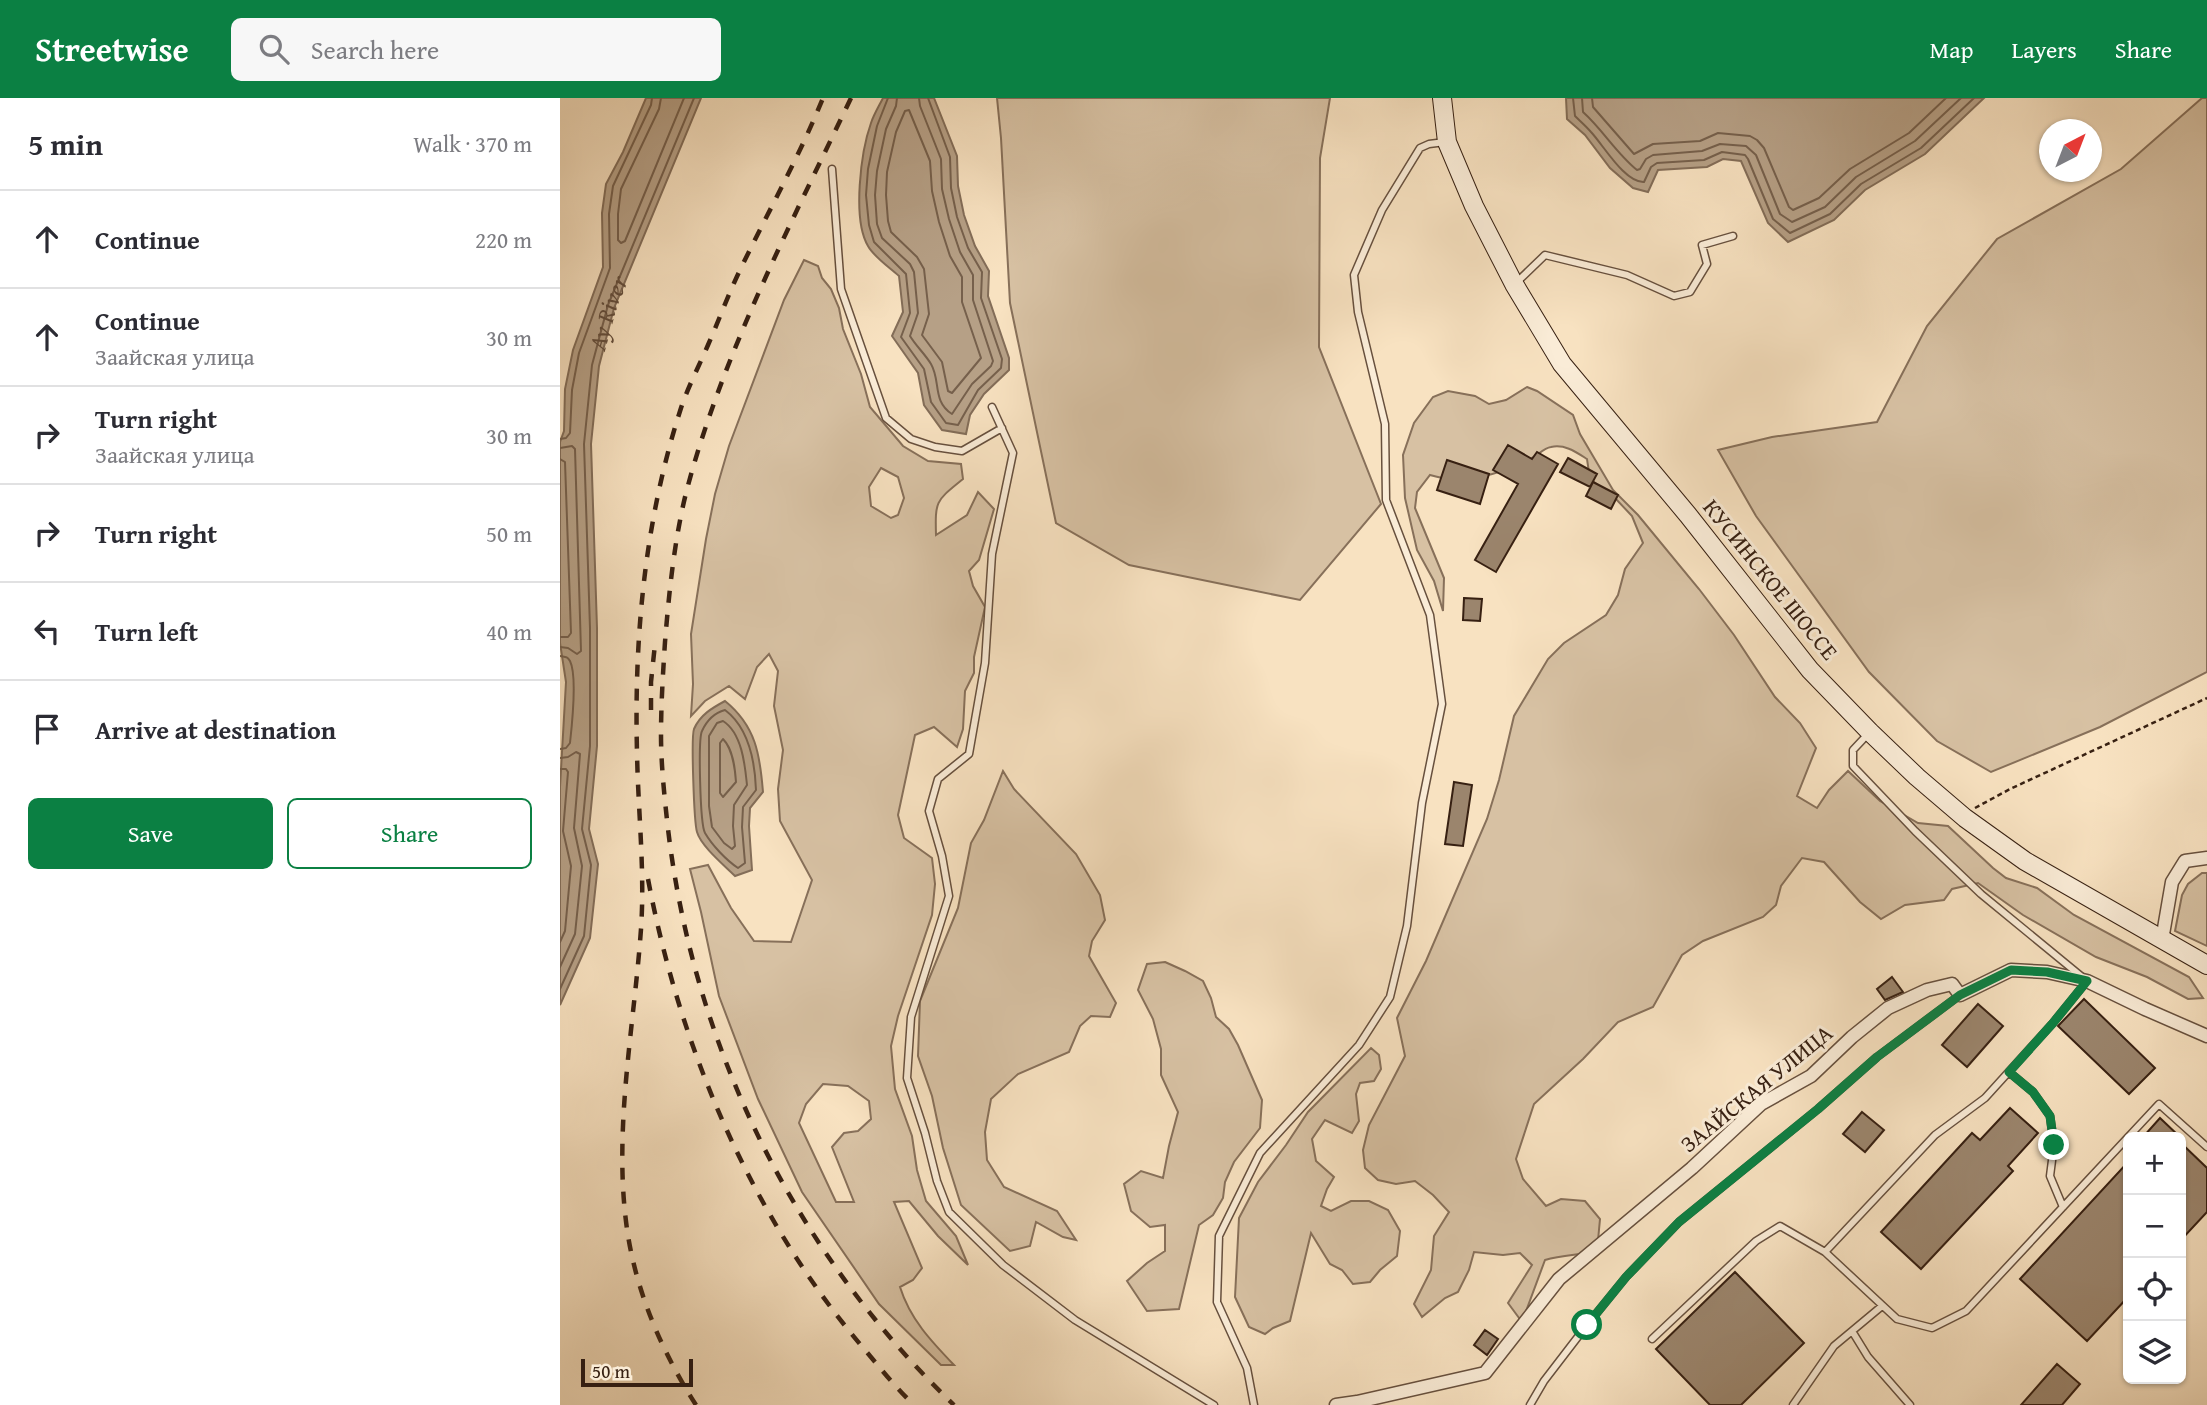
<!DOCTYPE html>
<html lang="en">
<head>
<meta charset="utf-8">
<style>
  :root { --surface:#fff; --page:#f7f7f7; --text:#2b2b33; --muted:#7c7c81; --line:#e1e1e2; --accent:#0b8043 }
  body { margin:0; font-family:"Gentium Book Plus",serif; background:var(--page); color:var(--text) }
  .controls { position:absolute; right:21px; bottom:21px; display:grid; overflow:hidden; border-radius:10px; box-shadow:0 2px 5px #0004 }
  .controls button { width:63px; height:63px; display:grid; place-items:center; padding:0; border:0; border-bottom:2px solid var(--line); background:var(--surface); color:var(--text); font:35px sans-serif }
  .compass { position:absolute; left:1479px; top:21px; width:63px; height:63px; border-radius:50%; background:var(--surface); box-shadow:0 2px 5px #0004; rotate:42deg }
  .scale { position:absolute; left:21px; bottom:18px; width:112px; box-sizing:border-box; padding-left:7px; border:4px solid #372012; border-top:0; font-size:19px; line-height:24px; white-space:nowrap; color:#372012; -webkit-text-stroke:5px #faecd7; paint-order:stroke }
  .stop { position:absolute; width:21px; height:21px; margin:-16px; border:5px solid #0b8043; border-radius:50%; background:#fff }
  .stop.end { background:#0b8043; border-color:#fff; box-shadow:0 2px 7px #0008 }
  .list { margin:0; padding:0; list-style:none }
  h2 { display:flex; justify-content:space-between; align-items:center; height:91px; margin:0; padding:0 28px; font-size:30px }
  h2 small { font-size:23px; font-weight:400; color:var(--muted) }
  .list li { display:grid; grid-template-columns:46px 1fr auto; gap:21px; align-items:center; box-sizing:border-box; height:98px; padding:0 28px; border-top:2px solid var(--line) }
  .list b { display:block; font-size:26px; white-space:nowrap }
  .list p { margin:0; font-size:23px; white-space:nowrap; color:var(--muted) }
  .list em { font-size:23px; font-style:normal; color:var(--muted) }
  .actions { display:flex; gap:14px; padding:21px 28px }
  .actions a { flex:1; padding:16px 0; border:2px solid var(--accent); border-radius:10px; text-align:center; font-size:24px; color:var(--accent) }
  .actions .main { background:var(--accent); color:#fff }
  .icon { flex:none; width:38px; height:38px; fill:none; stroke:currentColor; stroke-width:2; stroke-linecap:round; stroke-linejoin:round }
  .map { position:relative; flex:none; width:1647px; height:1307px; overflow:hidden }
  header { display:flex; align-items:center; gap:42px; box-sizing:border-box; height:98px; padding:0 35px; background:var(--accent); color:#fff }
  header strong { font-size:33px }
  nav { display:flex; gap:38px; margin-inline-start:auto; font-size:24px }
  .search { width:490px; height:63px; background:var(--page); display:flex; align-items:center; gap:18px; box-sizing:border-box; padding:0 24px; border-radius:10px; color:var(--muted); font-size:26px }
  main { display:flex }
  aside { flex:1; background:var(--surface) }
  .map>svg:first-child { display:block }
  .green { fill:#d7c1a3; stroke:#87705a; stroke-width:2; fill-rule:evenodd }
  .water { fill:#b6a086; stroke:#836d58; stroke-width:2 }
  .lines { fill:none; stroke-linecap:round; stroke-linejoin:round }
  .shore { stroke:#76604c; stroke-width:2 }
  .building { fill:#9b856d; stroke:#372012; stroke-width:2 }
  .lane-casing { stroke:#67503e; stroke-width:9 }
  .street-casing { stroke:#67503e; stroke-width:15 }
  .secondary-casing { stroke:#372012; stroke-width:20 }
  .path { stroke:#372012; stroke-width:2.5; stroke-dasharray:5 3.5; stroke-linecap:butt }
  .lane { stroke:#faecd7; stroke-width:6 }
  .street { stroke:#faecd7; stroke-width:12 }
  .secondary { stroke:#faecd7; stroke-width:18 }
  .rail { stroke:#372012; stroke-width:4.5; stroke-dasharray:12 12; stroke-linecap:butt }
  .route { stroke:#0b8043; stroke-width:9 }
  .labels { text-anchor:middle; dominant-baseline:central; stroke-width:6; stroke-linejoin:round; paint-order:stroke }
  .street-label { font-size:23px; fill:#372012; stroke:#faecd7 }
  .water-label { font-size:24px; font-style:italic; fill:#634d3b; stroke:#faecd7 }
</style>
</head>
<body>
<header>
<strong>Streetwise</strong>
<div class="search"><svg class="icon" aria-label="search" viewBox="0 0 24 24"><circle cx="10" cy="10" r="6"/><path d="M15 15l6 6"/></svg>Search here</div>
<nav><a>Map</a><a>Layers</a><a>Share</a></nav>
</header>
<main>
<aside>
<h2>5 min<small>Walk · 370 m</small></h2>
<ul class="list">
<li><svg class="icon" aria-label="ahead" viewBox="0 0 24 24"><path d="M12 20V5M6 11l6-6 6 6"/></svg><div><b>Continue</b></div><em>220 m</em></li>
<li><svg class="icon" aria-label="ahead" viewBox="0 0 24 24"><path d="M12 20V5M6 11l6-6 6 6"/></svg><div><b>Continue</b><p>Заайская улица</p></div><em>30 m</em></li>
<li><svg class="icon" aria-label="right" viewBox="0 0 24 24"><path d="M7 20v-9h11M14 6l5 5-5 5"/></svg><div><b>Turn right</b><p>Заайская улица</p></div><em>30 m</em></li>
<li><svg class="icon" aria-label="right" viewBox="0 0 24 24"><path d="M7 20v-9h11M14 6l5 5-5 5"/></svg><div><b>Turn right</b></div><em>50 m</em></li>
<li><svg class="icon" aria-label="left" viewBox="0 0 24 24"><path d="M17 20v-9H6M10 6l-5 5 5 5"/></svg><div><b>Turn left</b></div><em>40 m</em></li>
<li><svg class="icon" aria-label="arrive" viewBox="0 0 24 24"><path d="M6 21V4h12l-3 4 3 4H6"/></svg><div><b>Arrive at destination</b></div></li>
</ul>
<div class="actions"><a class="main">Save</a><a>Share</a></div>
</aside>
<div class="map">
<svg width="1647" height="1307" viewBox="0 0 1647 1307">
  <rect width="100%" height="100%" fill="#f8e2c1"/>
  <filter id="stains"><feTurbulence type="fractalNoise" baseFrequency=".00286" numOctaves="4"/><feColorMatrix values="0 0 0 0 .2 0 0 0 0 .09 0 0 0 0 .02 0 0 0 .5 -.17"/></filter>
  <radialGradient id="worn" r=".72"><stop offset=".6" stop-color="#630" stop-opacity="0"/><stop offset="1" stop-color="#630" stop-opacity=".3"/></radialGradient>
  <path class="green" d="M 437,0 L 770,0 L 760,60 L 759,249 L 821,406 L 740,502 L 569,467 L 496,425 L 450,205 L 441,40 Z
    M 1642,0 L 1647,0 L 1647,574 L 1540,629 L 1431,674 L 1377,643 L 1309,574 L 1196,418 L 1158,352 L 1212,339 L 1317,324 L 1367,228 L 1437,141 L 1561,71 Z
    M 244,162 L 258,168 L 262,180 L 271,191 L 279,210 L 283,231 L 301,276 L 310,309 L 343,348 L 368,363 L 401,366 L 403,381 C 376,403 375,402 376,437 L 407,417 L 418,394 L 434,411 L 419,462 L 409,473 L 413,488 L 425,509 L 414,559 L 414,575 L 405,593 L 403,631 L 397,649 L 374,629 L 355,637 L 338,717 L 344,740 L 372,760 L 375,786 L 372,817 L 338,918 L 331,948 L 335,991 L 352,1038 L 357,1072 L 366,1103 L 396,1138 L 408,1167 L 378,1138 L 349,1103 L 334,1104 L 362,1170 L 353,1182 L 340,1189 C 350,1221 371,1243 394,1267 L 381,1267 L 319,1206 L 242,1094 L 198,1001 L 159,898 L 141,814 L 130,771 L 148,767 L 171,810 L 194,843 L 231,844 L 252,782 L 220,723 L 218,691 L 223,652 L 214,608 L 218,573 L 209,556 L 197,569 L 185,601 L 169,588 L 145,603 L 131,618 L 133,586 L 131,536 L 146,441 L 155,396 L 169,348 L 224,202 ZM 321,370 L 338,379 L 344,400 L 338,417 L 331,420 L 311,408 L 309,389 ZM 263,986 L 288,988 L 309,1003 L 311,1021 L 298,1033 L 284,1035 L 272,1049 L 294,1104 L 276,1104 L 239,1025 L 246,1006 Z
    M 967,289 L 977,293 L 1013,317 L 1020,336 L 1053,392 L 1078,417 L 1139,491 L 1174,537 L 1215,599 L 1240,625 L 1256,650 L 1237,698 L 1257,710 L 1269,692 L 1288,673 L 1320,703 L 1358,725 L 1388,728 L 1433,770 L 1446,780 L 1477,790 L 1514,817 L 1629,879 L 1643,900 L 1628,901 L 1587,879 L 1536,859 L 1463,817 L 1418,785 L 1392,791 L 1384,802 L 1345,807 L 1321,821 L 1300,804 L 1264,764 L 1242,760 L 1221,788 L 1216,807 L 1203,819 L 1143,843 L 1122,857 L 1093,909 L 1058,924 L 1023,961 L 974,1006 L 956,1061 L 963,1081 L 986,1108 L 1001,1101 L 1025,1103 L 1040,1121 L 1037,1153 C 1020,1157 1003,1157 985,1162 L 962,1224 L 948,1205 L 972,1167 L 960,1155 L 943,1157 L 914,1154 L 909,1172 L 898,1194 L 885,1200 L 862,1219 L 854,1206 L 871,1172 L 874,1138 L 889,1114 L 873,1097 L 855,1083 L 836,1086 L 818,1082 L 805,1070 L 803,1052 L 809,1027 L 845,958 L 837,920 L 866,863 L 927,721 L 939,682 L 954,618 L 988,561 L 1004,545 L 1046,517 L 1058,497 L 1065,471 L 1083,445 L 1072,418 L 1055,400 L 1030,381 L 1027,361 C 1016,354 1005,346 991,349 C 984,350 978,357 972,360 C 940,376 905,388 870,377 L 857,394 L 855,410 L 884,480 L 883,513 L 874,483 L 857,452 L 845,400 L 843,357 L 854,325 L 873,299 L 888,293 L 915,298 L 929,306 L 946,302 Z
    M 443,673 L 454,691 L 516,756 L 540,797 L 545,822 L 532,843 L 529,858 L 556,905 L 550,919 L 531,918 L 520,928 L 509,954 L 458,976 L 431,1001 L 425,1034 L 427,1062 L 444,1089 L 497,1113 L 516,1142 L 503,1139 L 476,1124 L 470,1148 L 450,1153 L 401,1107 L 383,1050 L 372,998 L 358,958 L 360,903 L 398,810 L 411,745 L 424,722 Z
    M 1642,775 L 1647,775 L 1647,848 L 1615,833 L 1622,797 L 1628,786 Z
    M 605,864 L 625,873 L 643,883 L 651,900 L 656,919 L 669,931 L 678,947 L 702,1002 L 700,1030 L 674,1064 L 665,1084 L 663,1100 L 653,1117 L 639,1127 L 619,1211 L 587,1213 L 567,1183 L 587,1165 L 605,1153 L 605,1127 L 590,1129 L 571,1113 L 564,1086 L 581,1073 L 603,1080 L 609,1048 L 618,1014 L 601,977 L 601,951 L 593,921 L 578,892 L 587,866 Z
    M 811,950 L 819,957 L 821,971 L 814,983 L 800,985 L 796,996 L 799,1023 L 792,1035 L 765,1022 L 752,1041 L 756,1063 L 774,1079 L 767,1091 L 761,1108 L 771,1113 L 791,1103 L 809,1103 L 828,1112 L 840,1133 L 837,1158 L 820,1172 L 810,1184 L 793,1186 L 782,1172 L 770,1166 L 751,1135 L 730,1223 L 713,1230 L 705,1236 L 689,1229 L 675,1199 L 679,1120 L 698,1084 L 726,1047 L 748,1014 Z"/>
  <path class="water" d="M 86,0 L 141,0 L 54,210 L 39,268 L 31,346 L 37,530 L 37,648 L 29,731 L 38,766 L 30,840 L 0,907 L 0,689 L 6,584 L 0,545 L 0,344 L 4,333 L 5,291 L 13,252 L 43,169 L 42,115 L 46,86 L 63,54 Z
    M 323,0 L 374,0 L 397,58 L 398,88 L 404,117 L 415,148 L 429,173 L 428,198 L 449,260 L 449,272 L 424,296 L 410,317 L 406,336 L 382,332 L 364,307 L 358,275 L 332,238 L 343,214 L 339,178 C 329,169 314,159 308,148 C 292,121 301,53 311,25 C 314,16 319,8 323,0 Z
    M 1006,0 L 1424,0 L 1365,56 L 1305,92 L 1274,122 L 1228,144 L 1208,125 L 1181,63 L 1163,61 L 1147,69 L 1098,72 L 1088,94 L 1073,90 L 1050,70 L 1025,37 L 1007,21 Z
    M 165,603 C 196,628 200,657 203,694 L 190,710 L 189,728 L 192,772 L 175,778 C 164,767 141,748 137,734 C 134,724 131,639 134,631 C 140,617 152,610 165,603 Z"/>
  <g class="lines">
    <g class="shore">
      <path d="M 101,0 L 99,11 L 61,91 L 58,116 L 58,142 L 61,145 L 65,143 L 124,0"/>
      <path d="M 328,0 L 317,28 L 308,71 L 306,97 L 309,127 L 314,144 L 346,176 L 350,215 L 341,239 L 364,271 L 371,304 L 386,325 L 398,327 L 418,292 L 441,270 L 442,261 L 421,200 L 422,174 L 408,150 L 397,119 L 391,90 L 390,59 L 368,0"/>
      <path d="M 337,0 L 336,8 L 326,31 L 317,73 L 315,97 L 317,126 L 322,140 L 350,166 L 354,174 L 358,215 L 350,238 C 356,248 365,256 371,266 C 381,283 372,303 392,316 L 412,286 L 431,268 L 433,263 L 413,202 L 413,177 L 400,154 L 389,121 L 382,91 L 381,61 L 360,8 L 359,0"/>
      <path d="M 1013,0 L 1015,18 C 1020,23 1026,28 1031,34 C 1044,48 1065,85 1084,84 L 1091,69 L 1097,65 L 1144,62 L 1162,54 L 1185,57 L 1188,61 L 1213,121 L 1230,135 L 1270,116 L 1301,86 L 1361,50 L 1414,0"/>
      <path d="M 1022,0 L 1023,14 C 1043,32 1056,55 1077,72 L 1080,71 L 1086,61 L 1093,57 L 1142,53 L 1160,46 L 1186,48 L 1196,57 L 1220,116 L 1232,124 L 1265,109 L 1296,79 L 1355,43 L 1401,0"/>
      <path d="M 1032,0 L 1033,9 L 1074,56 L 1093,46 L 1140,43 L 1158,35 L 1190,38 L 1197,42 L 1204,50 L 1229,109 L 1233,112 L 1259,100 L 1290,71 L 1349,35 L 1386,0"/>
      <path d="M 349,12 L 370,63 L 372,93 L 379,124 L 390,158 L 402,179 L 402,204 L 421,260 L 392,295 L 388,293 L 382,264 L 362,237 L 369,216 L 364,171 L 357,159 L 331,134 L 328,123 L 326,97 L 327,74 L 336,34 L 345,13 Z"/>
      <path d="M 0,341 L 6,340 L 10,335 L 12,292 L 19,255 L 50,170 L 49,116 L 53,88 L 91,7 L 92,0"/>
      <path d="M 0,350 L 12,348 L 15,351 L 21,553 L 17,556 L 8,550 L 0,549"/>
      <path d="M 0,361 L 5,364 L 11,535 L 8,539 L 0,539"/>
      <path d="M 0,558 C 5,559 7,558 10,563 C 17,577 12,627 10,645 L 6,650 L 0,651"/>
      <path d="M 165,612 C 189,630 195,664 196,692 L 183,709 L 182,729 L 185,765 L 178,770 C 166,762 152,747 145,735 C 140,726 138,641 142,633 C 147,622 154,615 165,612 Z"/>
      <path d="M 163,623 C 182,635 185,667 187,687 L 174,707 L 173,728 L 175,748 L 172,751 L 164,745 L 152,729 L 149,708 L 149,638 L 157,625 Z"/>
      <path d="M 163,641 C 173,651 175,670 176,684 L 163,699 L 160,695 L 160,645 Z"/>
      <path d="M 0,660 L 8,659 L 16,654 L 20,656 L 14,730 L 22,768 L 15,836 L 0,869"/>
      <path d="M 0,671 L 6,671 L 8,674 L 3,733 L 11,768 L 5,833 L 0,844"/>
      <path id="s1" d="M 0,891 L 24,838 L 31,767 L 22,731 L 30,648 L 30,530 L 24,346 L 32,267 L 48,207 L 134,0"/>
    </g>
  </g>
  <path class="building" d="M 948,347 L 972,361 L 977,354 L 998,366 L 936,474 L 915,462 L 958,386 L 933,372 Z
    M 1008,360 L 1037,376 L 1030,389 L 1000,374 Z
    M 887,362 L 929,376 L 920,406 L 877,392 Z
    M 1033,384 L 1058,397 L 1051,411 L 1026,398 Z
    M 904,500 L 922,501 L 920,523 L 903,522 Z
    M 894,684 L 912,687 L 903,748 L 885,746 Z
    M 1332,879 L 1343,894 L 1325,902 L 1317,891 Z
    M 1524,901 L 1595,970 L 1569,996 L 1498,928 Z
    M 1418,906 L 1443,928 L 1407,969 L 1382,947 Z
    M 1450,1010 L 1478,1035 L 1448,1068 L 1453,1073 L 1361,1171 L 1321,1134 L 1412,1035 L 1420,1042 Z
    M 1302,1014 L 1324,1032 L 1305,1054 L 1283,1036 Z
    M 1600,1020 L 1620,1039 L 1583,1039 Z
    M 1621,1045 L 1647,1070 L 1647,1114 L 1621,1142 Z
    M 1568,1064 L 1568,1199 L 1527,1243 L 1460,1181 Z
    M 1175,1174 L 1244,1245 L 1181,1307 L 1150,1307 L 1096,1251 Z
    M 925,1232 L 938,1241 L 927,1257 L 914,1247 Z
    M 1497,1266 L 1520,1286 L 1502,1307 L 1461,1307 Z"/>
  <g class="lines">
    <defs>
      <path id="lane" d="M 272,71 L 281,191 L 326,320 L 351,341 L 375,349 L 402,353 L 442,330
        M 957,184 L 985,157 L 1067,177 L 1114,198 L 1130,194 L 1147,166 L 1142,147 L 1173,138
        M 432,309 L 453,355 L 432,456 L 425,565 L 409,656 L 378,681 L 369,713 L 382,758 L 389,798 L 351,919 L 347,980 L 365,1035 L 377,1083 L 389,1114 L 443,1167 L 515,1222 L 654,1307
        M 1449,974 L 1473,994 L 1490,1018 L 1494,1047 L 1490,1078 L 1503,1109
        M 1265,1154 L 1337,1221 L 1372,1230 L 1406,1213 L 1599,1006 L 1647,1049
        M 1292,1233 L 1308,1259 L 1350,1307
        M 1092,1241 L 1196,1143 L 1220,1128 L 1265,1154 L 1375,1037 L 1425,1000 L 1493,925 L 1527,883 L 1421,796 L 1355,733 L 1293,668 L 1293,652 L 1308,636
        M 694,1307 L 687,1270 L 657,1204 L 659,1138 L 700,1055 L 799,947 L 830,899 L 847,828 L 862,705 L 882,606 L 870,517 L 826,402 L 825,326 L 798,214 L 794,177 L 822,112 L 860,50 L 869,46 L 885,44
        M 970,1307 L 984,1283 L 1027,1227 L 1066,1179 L 1119,1124 L 1258,1011 L 1317,959 L 1400,897
        M 1233,1307 L 1274,1248 L 1322,1208"/>
      <path id="street" d="M 1602,842 L 1612,784 L 1625,763 L 1647,760
        M 776,1307 L 797,1304 L 925,1275 L 999,1181 L 1132,1070 L 1201,1006 L 1251,978 L 1292,939 L 1328,910 L 1367,892 L 1392,886 L 1400,897 L 1451,872 L 1487,874 L 1527,883 L 1585,911 L 1647,938"/>
      <path id="secondary" d="M 882,0 L 887,44 L 914,108 L 954,186 L 1002,266 L 1128,417 L 1250,572 L 1310,634 L 1357,679 L 1405,720 L 1465,763 L 1647,867"/>
    </defs>
    <use href="#lane" class="lane-casing"/>
    <use href="#street" class="street-casing"/>
    <use href="#secondary" class="secondary-casing"/>
    <path class="path" d="M 1415,710 L 1450,691 L 1647,600"/>
    <use href="#lane" class="lane"/>
    <use href="#street" class="street"/>
    <use href="#secondary" class="secondary"/>
    <path class="rail" d="M 291,0 C 230,128 162,257 126,395 C 114,444 109,495 105,544 C 103,575 101,606 101,637 C 101,665 104,694 107,722 C 131,944 233,1153 394,1307
      M 91,612 L 91,584 L 95,546
      M 88,781 C 120,951 192,1120 305,1252 C 321,1271 336,1290 354,1307
      M 136,1307 C 102,1254 76,1194 67,1131 C 53,1032 74,930 81,831 C 85,772 78,713 77,654 C 74,538 85,421 121,310 C 128,289 139,268 148,247 C 159,222 168,197 180,172 C 208,114 239,59 263,0"/>
  </g>
  <g class="lines">
    <path class="route" d="M 1027,1227 L 1066,1179 L 1119,1124 L 1258,1011 L 1317,959 L 1400,897 L 1451,872 L 1487,874 L 1527,883 L 1493,925 L 1449,974 L 1473,994 L 1490,1018 L 1494,1047"/>
  </g>
  <g class="labels">
    <g class="street-label">
      <text transform="translate(1211 481) rotate(51)">КУСИНСКОЕ ШОССЕ</text>
      <text transform="translate(1196 990) rotate(-39)">ЗААЙСКАЯ УЛИЦА</text>
    </g>
    <g class="water-label">
      <text stroke="none"><textPath href="#s1" startOffset="686">Ay River</textPath></text>
    </g>
  </g>
  <rect width="100%" height="100%" filter="url(#stains)"/>
  <rect width="100%" height="100%" fill="url(#worn)"/>
</svg>
<div class="controls">
<button>+</button>
<button>−</button>
<button><svg class="icon" aria-label="locate" viewBox="0 0 24 24"><circle cx="12" cy="12" r="6"/><path d="M12 2v4M12 18v4M2 12h4M18 12h4"/></svg></button>
<button><svg class="icon" aria-label="layers" viewBox="0 0 24 24"><path d="M12 4l9 5-9 5-9-5zM3 14l9 5 9-5"/></svg></button>
</div>
<svg class="compass" viewBox="-18 -18 36 36"><path d="M0-13l5 13h-10z" fill="#e53935"/><path d="M0 13l5-13h-10z" fill="#7c7c81"/></svg>
<div class="scale">50 m</div>
<div class="stop" style="left:1027px;top:1227px"></div>
<div class="stop end" style="left:1494px;top:1047px"></div>
</div>
</main>
</body>
</html>
